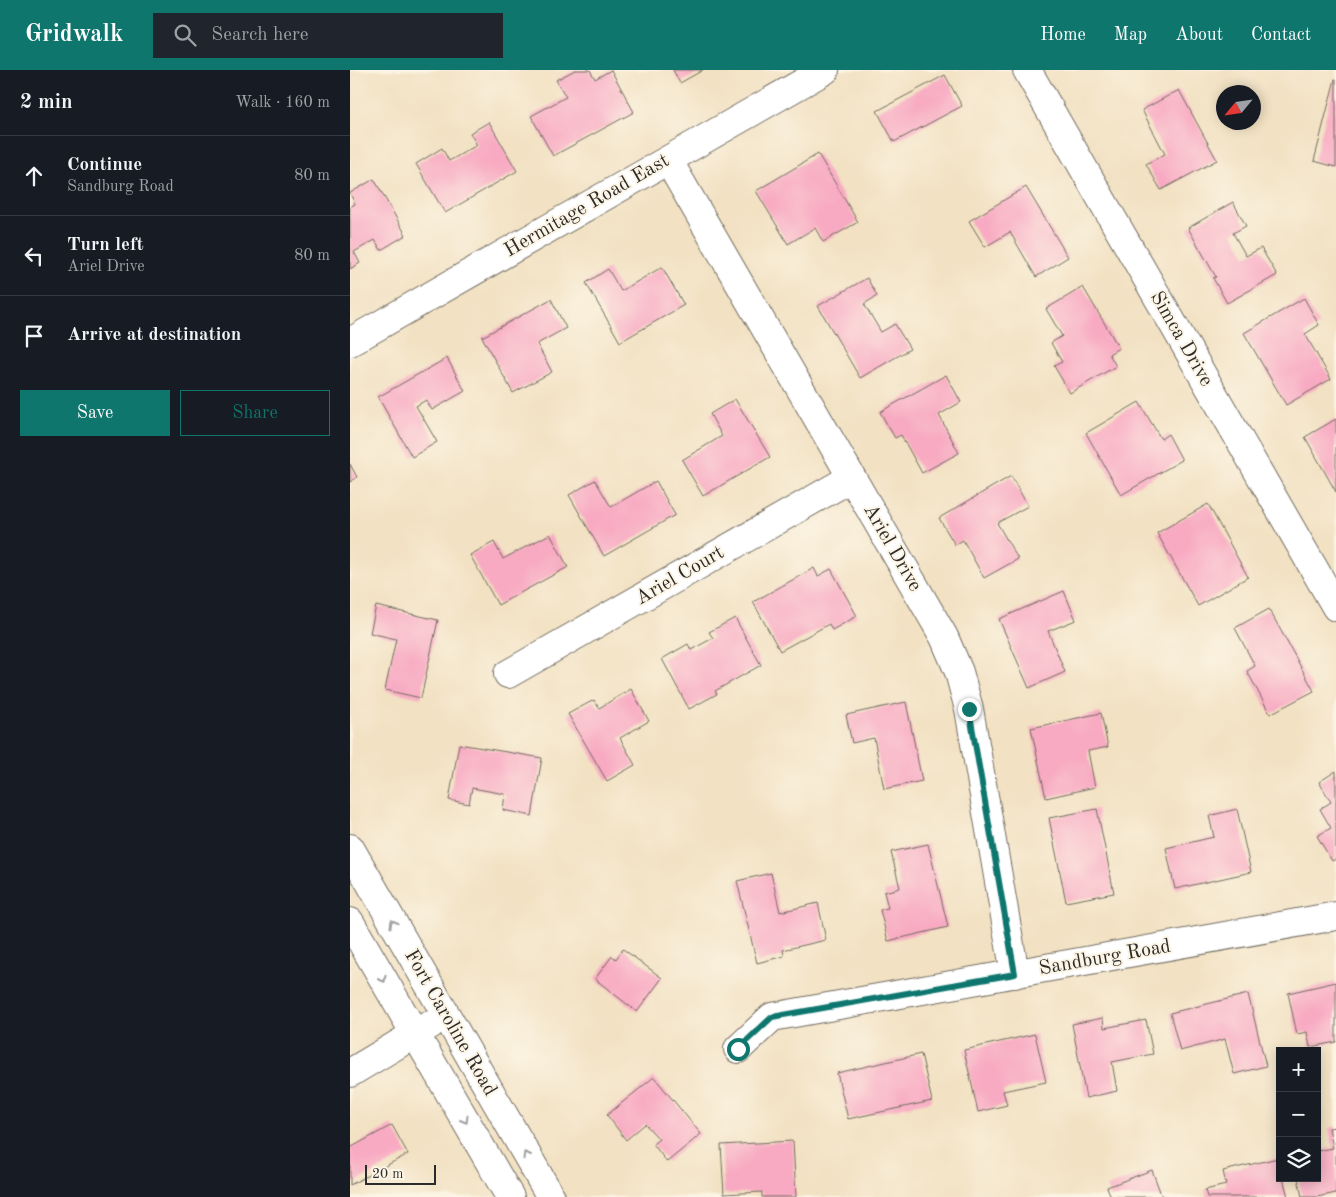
<!DOCTYPE html>
<html lang="en">
<head>
<meta charset="utf-8">
<style>
  :root { --surface:#171b24; --page:#20242c; --text:#f1f3f6; --muted:#9ea1a6; --line:#363941; --accent:#0f766e }
  body { margin:0; font-family:"Old Standard TT",serif; background:var(--page); color:var(--text) }
  .controls { position:absolute; right:15px; bottom:15px; display:grid; overflow:hidden; border-radius:0px; box-shadow:0 2px 12px #0003 }
  .controls button { width:45px; height:45px; display:grid; place-items:center; padding:0; border:0; border-bottom:1px solid var(--line); background:var(--surface); color:var(--text); font:25px sans-serif }
  .compass { position:absolute; left:866px; top:15px; width:45px; height:45px; border-radius:50%; background:var(--surface); box-shadow:0 2px 12px #0003; rotate:241deg }
  .scale { position:absolute; left:15px; bottom:12px; width:71px; box-sizing:border-box; padding-left:5px; border:2px solid #2b2b2b; border-top:0; font-size:14px; line-height:18px; white-space:nowrap; color:#2b2b2b; -webkit-text-stroke:4px #fcf5e5; paint-order:stroke }
  .stop { position:absolute; width:15px; height:15px; margin:-11px; border:4px solid #0f766e; border-radius:50%; background:#fff }
  .stop.end { background:#0f766e; border-color:#fff; box-shadow:0 1px 5px #0008 }
  .list { margin:0; padding:0; list-style:none }
  h2 { display:flex; justify-content:space-between; align-items:center; height:65px; margin:0; padding:0 20px; font-size:21px }
  h2 small { font-size:16px; font-weight:400; color:var(--muted) }
  .list li { display:grid; grid-template-columns:32px 1fr auto; gap:15px; align-items:center; box-sizing:border-box; height:80px; padding:0 20px; border-top:1px solid var(--line) }
  .list b { display:block; font-size:19px; white-space:nowrap }
  .list p { margin:0; font-size:16px; white-space:nowrap; color:var(--muted) }
  .list em { font-size:16px; font-style:normal; color:var(--muted) }
  .actions { display:flex; gap:10px; padding:15px 20px }
  .actions a { flex:1; padding:11px 0; border:1px solid var(--accent); border-radius:0px; text-align:center; font-size:18px; color:var(--accent) }
  .actions .main { background:var(--accent); color:#fff }
  .icon { flex:none; width:28px; height:28px; fill:none; stroke:currentColor; stroke-width:2; stroke-linecap:round; stroke-linejoin:round }
  .map { position:relative; flex:none; width:986px; height:1127px; overflow:hidden }
  header { display:flex; align-items:center; gap:30px; box-sizing:border-box; height:70px; padding:0 25px; background:var(--accent); color:#fff }
  header strong { font-size:24px }
  nav { display:flex; gap:28px; margin-inline-start:auto; font-size:18px }
  .search { width:350px; height:45px; background:var(--page); display:flex; align-items:center; gap:12px; box-sizing:border-box; padding:0 18px; border-radius:0px; color:var(--muted); font-size:19px }
  main { display:flex }
  aside { flex:1; background:var(--surface) }
  .map>svg:first-child { display:block }
  .building { fill:#f8aac2 }
  .lines { fill:none; stroke-linecap:round; stroke-linejoin:round }
  .minor-casing { stroke:#716b60; stroke-width:30 }
  .minor { stroke:#fff; stroke-width:28 }
  .oneway { stroke:#a0a0a0 }
  .route { stroke:#0f766e; stroke-width:6 }
  .labels { text-anchor:middle; dominant-baseline:central; stroke-width:4; stroke-linejoin:round; paint-order:stroke }
  .street-label { font-size:20px; fill:#2b2b2b; stroke:#fcf5e5 }
</style>
</head>
<body>
<header>
<strong>Gridwalk</strong>
<div class="search"><svg class="icon" aria-label="search" viewBox="0 0 24 24"><circle cx="10" cy="10" r="6"/><path d="M15 15l6 6"/></svg>Search here</div>
<nav><a>Home</a><a>Map</a><a>About</a><a>Contact</a></nav>
</header>
<main>
<aside>
<h2>2 min<small>Walk · 160 m</small></h2>
<ul class="list">
<li><svg class="icon" aria-label="ahead" viewBox="0 0 24 24"><path d="M12 20V5M6 11l6-6 6 6"/></svg><div><b>Continue</b><p>Sandburg Road</p></div><em>80 m</em></li>
<li><svg class="icon" aria-label="left" viewBox="0 0 24 24"><path d="M17 20v-9H6M10 6l-5 5 5 5"/></svg><div><b>Turn left</b><p>Ariel Drive</p></div><em>80 m</em></li>
<li><svg class="icon" aria-label="arrive" viewBox="0 0 24 24"><path d="M6 21V4h12l-3 4 3 4H6"/></svg><div><b>Arrive at destination</b></div></li>
</ul>
<div class="actions"><a class="main">Save</a><a>Share</a></div>
</aside>
<div class="map">
<svg width="986" height="1127" viewBox="0 0 986 1127">
  <rect width="100%" height="100%" fill="#fcf5e5"/>
  <filter id="ink" filterUnits="userSpaceOnUse"><feTurbulence type="fractalNoise" baseFrequency=".02" numOctaves="2"/><feDisplacementMap in="SourceGraphic" scale="10" xChannelSelector="R" yChannelSelector="G"/><feConvolveMatrix kernelMatrix="1 2 1 2 8 2 1 2 1" color-interpolation-filters="sRGB"/></filter>
  <filter id="wash" filterUnits="userSpaceOnUse"><feTurbulence type="fractalNoise" baseFrequency=".0096" numOctaves="4" result="noise"/><feDisplacementMap in="SourceGraphic" scale="20" xChannelSelector="R" yChannelSelector="G"/><feGaussianBlur stdDeviation="1.12" result="paint"/><feColorMatrix in="noise" values="0 0 0 0 0 0 0 0 0 0 0 0 0 0 0 0 0 1.4 0 .05"/><feComposite in="paint" operator="in"/></filter>
  <g filter="url(#wash)">
    <rect width="100%" height="100%" fill="#f2e1c2"/>
    <g id="blocks">
      <path class="building" d="M 225,0 L 240,0 L 245,9 L 261,0 L 284,42 L 203,86 L 181,46 L 216,27 L 206,10 Z
        M 323,0 L 353,0 L 330,13 Z
        M 595,5 L 612,36 L 544,72 L 527,41 Z
        M 985,9 L 986,9 L 986,97 L 964,91 Z
        M 829,20 L 867,90 L 811,120 L 796,94 L 815,84 L 792,40 Z
        M 139,52 L 167,101 L 95,143 L 66,94 L 92,78 L 99,91 L 127,75 L 120,63 Z
        M 468,84 L 508,152 L 473,172 L 465,158 L 438,174 L 406,121 Z
        M 24,109 L 56,165 L 31,180 L 25,170 L 4,182 L 10,193 L 0,199 L 0,137 L 5,134 L 0,123 Z
        M 676,117 L 718,187 L 686,207 L 660,162 L 635,177 L 619,151 Z
        M 883,132 L 896,156 L 883,163 L 896,186 L 911,178 L 927,205 L 877,233 L 863,208 L 866,207 L 838,158 Z
        M 312,197 L 334,235 L 270,272 L 236,213 L 258,199 L 271,221 Z
        M 517,208 L 527,226 L 514,234 L 531,262 L 545,254 L 560,279 L 510,308 L 468,236 Z
        M 733,217 L 769,278 L 759,284 L 766,296 L 720,323 L 704,296 L 712,292 L 701,273 L 712,266 L 696,239 Z
        M 954,228 L 969,255 L 955,264 L 981,309 L 936,335 L 894,263 Z
        M 201,229 L 216,258 L 187,274 L 202,302 L 163,323 L 132,267 Z
        M 97,288 L 115,321 L 82,340 L 76,330 L 66,336 L 87,372 L 62,387 L 28,327 Z
        M 596,305 L 611,332 L 589,345 L 609,383 L 572,403 L 551,365 L 545,368 L 530,342 Z
        M 385,329 L 420,387 L 353,426 L 332,390 L 372,366 L 360,344 Z
        M 789,332 L 811,369 L 818,364 L 832,390 L 771,425 L 736,363 Z
        M 986,349 L 986,422 L 955,367 Z
        M 0,394 L 7,407 L 0,412 Z
        M 661,406 L 678,436 L 647,453 L 668,489 L 634,508 L 613,470 L 605,475 L 589,448 Z
        M 245,410 L 261,437 L 306,411 L 325,445 L 254,486 L 219,425 Z
        M 858,434 L 898,507 L 848,536 L 807,463 Z
        M 200,464 L 218,497 L 148,535 L 120,485 L 144,472 L 153,489 Z
        M 464,498 L 468,506 L 481,499 L 507,546 L 482,560 L 479,554 L 430,581 L 403,532 Z
        M 714,521 L 726,550 L 698,561 L 715,602 L 679,618 L 649,549 Z
        M 26,536 L 88,550 L 71,628 L 35,620 L 46,569 L 20,563 Z
        M 919,539 L 964,621 L 920,644 L 897,601 L 905,596 L 885,558 Z
        M 385,548 L 411,595 L 365,621 L 367,624 L 339,639 L 312,589 L 338,574 L 341,580 L 363,568 L 359,562 Z
        M 281,619 L 299,651 L 270,668 L 285,695 L 257,711 L 218,644 L 244,630 L 249,638 Z
        M 556,632 L 572,711 L 534,719 L 524,668 L 502,673 L 496,645 Z
        M 751,643 L 758,677 L 738,681 L 745,717 L 696,728 L 681,658 Z
        M 109,674 L 192,688 L 182,746 L 153,740 L 155,724 L 122,718 L 119,734 L 99,730 Z
        M 986,701 L 986,789 L 982,791 L 967,766 L 981,758 L 970,739 L 981,732 L 969,712 Z
        M 747,739 L 764,823 L 716,832 L 699,748 Z
        M 887,739 L 901,802 L 825,819 L 816,778 L 864,767 L 859,746 Z
        M 578,774 L 598,857 L 538,871 L 530,840 L 538,838 L 534,822 L 550,818 L 541,782 Z
        M 421,803 L 430,842 L 468,833 L 476,870 L 433,880 L 434,886 L 407,893 L 387,811 Z
        M 273,879 L 312,908 L 287,942 L 245,909 L 262,886 L 266,889 Z
        M 986,912 L 986,972 L 960,977 L 957,962 L 947,964 L 938,923 Z
        M 898,924 L 916,996 L 884,1004 L 875,969 L 830,981 L 820,943 Z
        M 753,948 L 754,958 L 796,950 L 803,984 L 762,992 L 767,1021 L 736,1028 L 722,954 Z
        M 685,964 L 696,1012 L 653,1021 L 657,1035 L 628,1042 L 614,980 Z
        M 571,984 L 582,1031 L 498,1049 L 487,1003 Z
        M 304,1007 L 351,1064 L 317,1092 L 303,1074 L 309,1069 L 295,1054 L 276,1070 L 257,1045 Z
        M 42,1055 L 58,1084 L 0,1115 L 0,1078 Z
        M 986,1057 L 986,1123 L 967,1127 L 952,1127 L 948,1108 L 967,1108 L 967,1081 L 983,1078 L 979,1058 Z
        M 443,1071 L 446,1127 L 412,1127 L 412,1122 L 374,1124 L 371,1075 Z
        M 928,1088 L 930,1108 L 933,1108 L 938,1127 L 857,1127 L 855,1120 L 876,1115 L 873,1101 Z
        M 802,1100 L 812,1127 L 761,1127 L 757,1117 Z"/>
    </g>
  </g>
  <g filter="url(#ink)">
    <use href="#blocks" fill-opacity="0" stroke="#716b60" stroke-width="1"/>
    <g class="lines">
      <defs>
        <path id="minor" d="M 677,0 L 986,537
          M 318,90 L 594,567 L 609,602 L 619,639 L 665,904
          M 0,272 L 475,0
          M 158,604 L 501,408
          M 0,778 L 201,1127
          M 0,852 L 160,1127
          M 388,979 L 422,947 L 986,846
          M 0,1003 L 80,955"/>
      </defs>
      <use href="#minor" class="minor-casing"/>
      <use href="#minor" class="minor"/>
    </g>
    <defs><path id="oneway-chevron" d="M-2-3.5L2.5 0L-2 3.5" fill="none" stroke-width="1.6" stroke-linecap="round" stroke-linejoin="round" transform="scale(1.25)"/></defs>
    <g class="oneway">
      <use href="#oneway-chevron" transform="translate(43 853) rotate(-120)"/>
      <use href="#oneway-chevron" transform="translate(33 909) rotate(60)"/>
      <use href="#oneway-chevron" transform="translate(115 1050) rotate(60)"/>
      <use href="#oneway-chevron" transform="translate(176 1085) rotate(-120)"/>
    </g>
  </g>
  <g class="lines" filter="url(#ink)">
    <path class="route" d="M 388,979 L 422,947 L 665,904 L 619,639"/>
  </g>
  <g class="labels">
    <g class="street-label">
      <text transform="translate(237 136) rotate(-30)">Hermitage Road East</text>
      <text transform="translate(831 269) rotate(60)">Simca Drive</text>
      <text transform="translate(542 478) rotate(60)">Ariel Drive</text>
      <text transform="translate(330 506) rotate(-30)">Ariel Court</text>
      <text transform="translate(755 888) rotate(-10)">Sandburg Road</text>
      <text transform="translate(100 953) rotate(60)">Fort Caroline Road</text>
    </g>
  </g>
</svg>
<div class="controls">
<button>+</button>
<button>−</button>
<button><svg class="icon" aria-label="layers" viewBox="0 0 24 24"><path d="M12 4l9 5-9 5-9-5zM3 14l9 5 9-5"/></svg></button>
</div>
<svg class="compass" viewBox="-18 -18 36 36"><path d="M0-13l5 13h-10z" fill="#e53935"/><path d="M0 13l5-13h-10z" fill="#9ea1a6"/></svg>
<div class="scale">20 m</div>
<div class="stop" style="left:388px;top:979px"></div>
<div class="stop end" style="left:619px;top:639px"></div>
</div>
</main>
</body>
</html>
